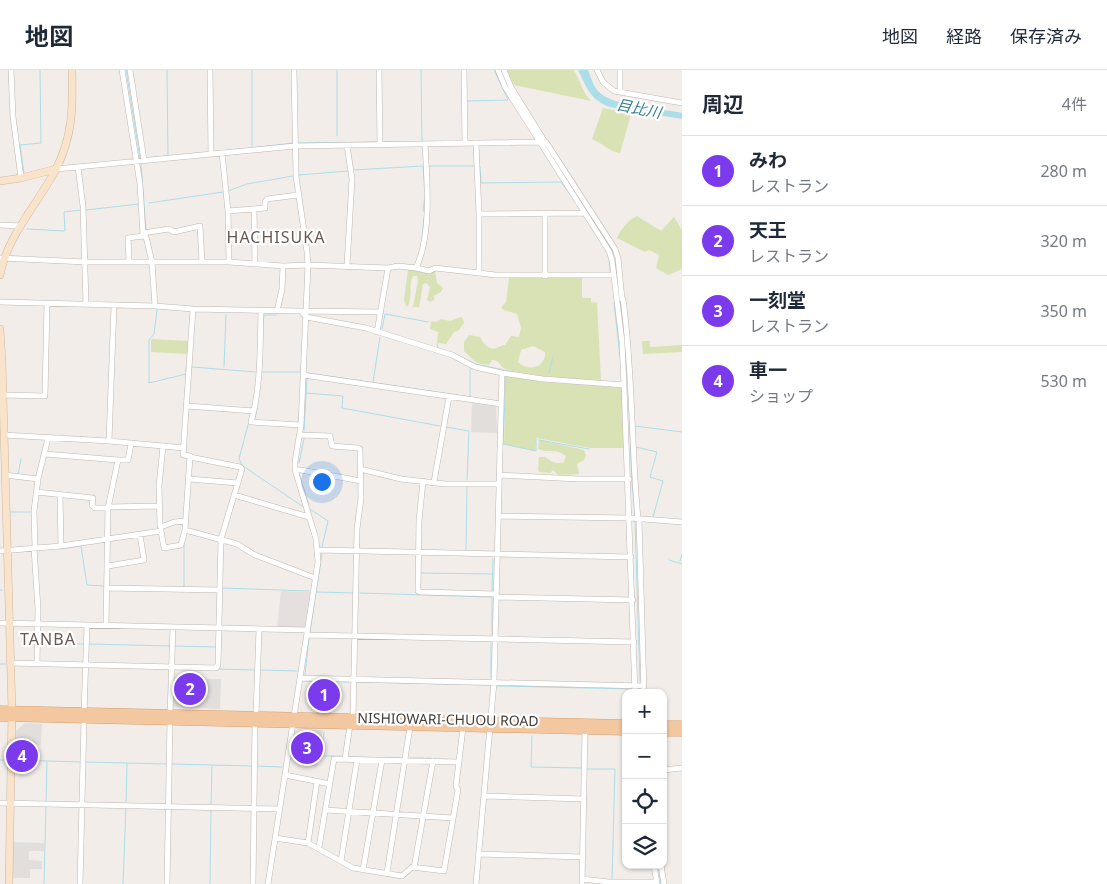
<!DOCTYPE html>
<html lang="ja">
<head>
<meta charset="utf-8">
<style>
  :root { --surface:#fff; --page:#f6f6f7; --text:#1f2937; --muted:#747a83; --line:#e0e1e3; --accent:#7c3aed }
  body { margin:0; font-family:"Noto Sans","Noto Sans JP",sans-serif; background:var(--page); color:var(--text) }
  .controls { position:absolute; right:15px; bottom:15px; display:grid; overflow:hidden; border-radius:10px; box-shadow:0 1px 4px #0004 }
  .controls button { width:45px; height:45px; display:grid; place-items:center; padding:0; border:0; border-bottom:1px solid var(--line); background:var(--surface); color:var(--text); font:25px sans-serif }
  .you { position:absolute; left:321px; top:411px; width:18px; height:18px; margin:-12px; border:4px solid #fff; border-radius:50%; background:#1a73e8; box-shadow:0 0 0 8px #1a73e833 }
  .badge { display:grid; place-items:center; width:32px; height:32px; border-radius:50%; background:var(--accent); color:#fff; font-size:16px; font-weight:700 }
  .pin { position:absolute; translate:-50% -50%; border:2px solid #fff; box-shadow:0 1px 5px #0006 }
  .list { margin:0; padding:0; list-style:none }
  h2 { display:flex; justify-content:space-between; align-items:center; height:65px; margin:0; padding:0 20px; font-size:21px }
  h2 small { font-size:16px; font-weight:400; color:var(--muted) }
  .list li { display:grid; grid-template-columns:32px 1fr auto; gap:15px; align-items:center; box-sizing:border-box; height:70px; padding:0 20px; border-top:1px solid var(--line) }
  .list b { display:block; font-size:19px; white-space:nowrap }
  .list p { margin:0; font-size:16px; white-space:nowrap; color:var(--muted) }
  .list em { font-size:16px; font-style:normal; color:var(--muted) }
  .icon { flex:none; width:28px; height:28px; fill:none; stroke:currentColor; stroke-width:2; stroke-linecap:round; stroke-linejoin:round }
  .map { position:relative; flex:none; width:682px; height:814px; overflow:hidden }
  header { display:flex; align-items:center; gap:30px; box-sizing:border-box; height:70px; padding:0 25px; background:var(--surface); border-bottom:1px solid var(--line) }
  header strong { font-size:24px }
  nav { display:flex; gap:28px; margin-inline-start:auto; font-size:18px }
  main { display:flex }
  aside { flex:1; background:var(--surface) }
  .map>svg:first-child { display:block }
  .industrial { fill:#e5dfdd }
  .green { fill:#d8e2b5; fill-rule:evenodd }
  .parking { fill:#e1dedc }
  .water { fill:#abdee8 }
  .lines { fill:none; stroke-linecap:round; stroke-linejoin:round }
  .stream { stroke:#abdee8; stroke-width:1 }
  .minor-casing { stroke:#c0b5af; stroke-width:6 }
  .secondary-casing { stroke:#d0b79e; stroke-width:8 }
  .primary-casing { stroke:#d7a071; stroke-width:9 }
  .minor { stroke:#fff; stroke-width:5 }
  .secondary { stroke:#f9e3cb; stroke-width:7 }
  .primary { stroke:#f3c8a0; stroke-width:8 }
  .labels { text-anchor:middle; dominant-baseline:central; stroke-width:4.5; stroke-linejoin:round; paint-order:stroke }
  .street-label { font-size:14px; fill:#453c37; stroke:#fff }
  .water-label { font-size:15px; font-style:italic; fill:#367e8f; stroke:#fff }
  .quarter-label { font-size:16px; letter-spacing:1px; fill:#665850; stroke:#fff }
</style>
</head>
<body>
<header>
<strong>地図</strong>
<nav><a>地図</a><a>経路</a><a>保存済み</a></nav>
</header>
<main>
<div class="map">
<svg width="682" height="814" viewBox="0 0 682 814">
  <rect width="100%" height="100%" fill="#f2ede8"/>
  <path class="industrial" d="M 281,521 L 310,522 L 305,558 L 277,558 Z"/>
  <path class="green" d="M 507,0 L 574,0 L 586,25 L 591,31 L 514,15 Z
    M 603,38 L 631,44 L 620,83 C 608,81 604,74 592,69 Z
    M 637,146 L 661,161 L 674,147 L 682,160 L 682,199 L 668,205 L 656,198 L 659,185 L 649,180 L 645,182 L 617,168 C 621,159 628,150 637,146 Z
    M 408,200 L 435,201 L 437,213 L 443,218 L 441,222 L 434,226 L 434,230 L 430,232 L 427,230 L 430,217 L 426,213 L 423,214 L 419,237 L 413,237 L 418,211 L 417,206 L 413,206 C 408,215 413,224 408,236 L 406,236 L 404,230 Z
    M 582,207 L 582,228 L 591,228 L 591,232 L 597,233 L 601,310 C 586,310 513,305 502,297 C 502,297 498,291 497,291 L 492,290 L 489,295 C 473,293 475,291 464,281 L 464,272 L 469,265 L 480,267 C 483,273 489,281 497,278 C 499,277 502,275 505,275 L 511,266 L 519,267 L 521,258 L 517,244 L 504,240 L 501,238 L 506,232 L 509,208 ZM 533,276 L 545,282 C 546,298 528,302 518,292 L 521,280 Z
    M 461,247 L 463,249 L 464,253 L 459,260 L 454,262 L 446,274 L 440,273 L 437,274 L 438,262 L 430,259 L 431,251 L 436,252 L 441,249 L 450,251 Z
    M 152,269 L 188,271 L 187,284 L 151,282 L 151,271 Z
    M 642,271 L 650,271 L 650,277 L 682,275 L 682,282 L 643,284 Z
    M 506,306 L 543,312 L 622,318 L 625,378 L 590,378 L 536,368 L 535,381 L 504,374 Z
    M 539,370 L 584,380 L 586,386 L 584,390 L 577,394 L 579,404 L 558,405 L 553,400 L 550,403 L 539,402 L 538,400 L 539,387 L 545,387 C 552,391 555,395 564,392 L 566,386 C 553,377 550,384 538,379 Z"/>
  <path class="parking" d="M 472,333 L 496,336 L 497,363 L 471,362 Z
    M 200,609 L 221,609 L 220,639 L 172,637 L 173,615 L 182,616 L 182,628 L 196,629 L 197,611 L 200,611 Z
    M 25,653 L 42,654 L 41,675 L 34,674 L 33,678 L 15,678 L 16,661 Z
    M 301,660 L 323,660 L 317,697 L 290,690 L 296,663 Z
    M 13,772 L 44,773 L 44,781 L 29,781 L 29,790 L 42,791 L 42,799 L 30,799 L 30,808 L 13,808 Z"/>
  <path class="water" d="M 578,0 L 588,0 C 591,7 593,16 598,21 C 612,37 660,38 682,43 L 682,49 L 610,37 C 590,30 587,18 578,0 Z"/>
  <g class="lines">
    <path class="stream" d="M 126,0 L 140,88
      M 167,0 L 168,86
      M 252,0 L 252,77
      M 337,0 L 337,66
      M 421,0 L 422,71
      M 501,0 L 508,17
      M 467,31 L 508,30 L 494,0
      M 384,72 L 407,72
      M 299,73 L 376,72
      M 545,74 L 612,180 L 619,223
      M 251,78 L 293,73
      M 148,88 L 167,86
      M 141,94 L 146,159
      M 429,96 L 475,96
      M 480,97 L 481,113 L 561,112 L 569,123
      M 353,100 L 423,96 L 425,125 L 423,141 L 425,142
      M 24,103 L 20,75 L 41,73 L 40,0
      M 299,105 L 348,101
      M 228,121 L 247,114 L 293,106
      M 149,133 L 223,122
      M 86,140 L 139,134
      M 27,159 L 65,161 L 64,142 L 81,140
      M 422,169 L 424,148
      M 609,189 L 610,201
      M 620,230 L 624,258
      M 614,233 L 620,286
      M 157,240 L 154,264 L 149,270 L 149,313 L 186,304 L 186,297
      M 263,254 L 264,245 L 276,245
      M 382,259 L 385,244 L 428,252
      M 437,274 L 438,278 L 443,280
      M 470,291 L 475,294 L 524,304
      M 192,297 L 256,302
      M 224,297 L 226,245
      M 262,302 L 300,302
      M 308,303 L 470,327 L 470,299
      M 549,303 L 553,287
      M 506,306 L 503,374 L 536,381 L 536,369
      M 373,312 L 380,267
      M 306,323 L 343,326 L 342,338 L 440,356
      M 629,339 L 632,413 L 635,446
      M 255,348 L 257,339
      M 635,356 L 682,362
      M 446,357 L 469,361 L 467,410
      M 304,361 L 307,308
      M 539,370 L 589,379
      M 636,377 L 657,382 L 650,407 L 663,411 L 653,447
      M 299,393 L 304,369
      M 243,396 L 302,436
      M 243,397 L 239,389 L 249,351
      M 299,403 L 309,435
      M 18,405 L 21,389
      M 310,439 L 328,451 L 322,477
      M 10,442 L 31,442
      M 635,450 L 640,611
      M 60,479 L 81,476 L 87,515 L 104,516
      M 466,480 L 467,417
      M 669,490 L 682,494
      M 680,491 L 682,484
      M 421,503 L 493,504
      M 184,518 L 184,474
      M 222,518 L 309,521
      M 0,520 L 2,520
      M 317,522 L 353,523
      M 492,522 L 493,489
      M 360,523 L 492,527 L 492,565
      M 310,562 L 322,484
      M 40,573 L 84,574
      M 89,574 L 170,576
      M 175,576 L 216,577
      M 0,594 L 6,594
      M 217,599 L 255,600
      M 261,600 L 297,601
      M 305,605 L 309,568
      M 491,607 L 491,573
      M 304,611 L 347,612
      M 358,612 L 490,615
      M 498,616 L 632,619
      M 640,621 L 640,623
      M 328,640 L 333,611
      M 324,662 L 321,686 L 342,686
      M 532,666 L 531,697 L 581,698
      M 350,687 L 400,688
      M 410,688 L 424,688
      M 427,688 L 436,689
      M 0,690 L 7,690
      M 16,690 L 81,692
      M 86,692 L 167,694
      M 172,694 L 251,696
      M 257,696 L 282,697
      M 587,699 L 615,699 L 612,809
      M 46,731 L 47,692
      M 126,732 L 127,694
      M 211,734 L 212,696
      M 659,800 L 661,814
      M 44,814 L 46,736
      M 123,814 L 126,737
      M 210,814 L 211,740"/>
    <defs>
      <path id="minor" d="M 11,0 L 13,47 L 21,108
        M 122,0 L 140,114 L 143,166 L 128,168 L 129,192
        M 130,0 L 144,90
        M 210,0 L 211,84
        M 379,0 L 380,74
        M 464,0 L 465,73
        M 498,0 L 505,17 L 609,181 L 612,190 L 622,272 L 624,315 L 635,623
        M 504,0 L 511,17 L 545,72
        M 597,0 L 603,12 L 614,21 L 682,33
        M 620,0 L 620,22
        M 546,72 L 615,179 L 618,188 L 622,229
        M 476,73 L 479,144 L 479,203 L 495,205 L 614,205
        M 347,75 L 352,109 L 347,196
        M 222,83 L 228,141 L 229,192
        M 78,97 L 83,136 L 86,234
        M 56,99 L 295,76 L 539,72
        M 254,139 L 255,194
        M 228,141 L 265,138 L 265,132 L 267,129 L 298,125
        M 479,144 L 585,143
        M 545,144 L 545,206
        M 0,155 L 21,156
        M 143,163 L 169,159 L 174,162 L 200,156 L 202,192
        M 143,166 L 146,167 L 152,192 L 155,236
        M 0,188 L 86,192 L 229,192 L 283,196 L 308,195 L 388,198 L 398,196 L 416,198 C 432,164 427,111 425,74
        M 416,198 L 429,201 L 435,198 L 479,203
        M 623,229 C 633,302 631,375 638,449
        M 0,232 L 155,236 L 193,239 L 301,241 L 306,247 L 366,258 L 452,285 L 475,297 L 502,303 L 543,309 L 624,315
        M 261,241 C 260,278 261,317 251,352 L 301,355
        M 277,241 L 282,219 L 283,196
        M 304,241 L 381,242
        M 377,262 L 388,198
        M 303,305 L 501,334
        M 3,325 L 45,326 L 47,233
        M 187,336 L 254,341
        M 4,365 L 109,371 L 184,378
        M 301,365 L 330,366 L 332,376 L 358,378 L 360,379 L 361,428 L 357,459 L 353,647
        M 109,371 L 114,235
        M 45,384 L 118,390
        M 360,399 L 401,409 L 445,414 L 499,414
        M 295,400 L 301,400 L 361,411
        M 5,405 L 38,409
        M 499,405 L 579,409 L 629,409
        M 189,409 L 238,413
        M 423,411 L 419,451 L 418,521 L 420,522 L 496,524
        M 434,412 L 449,327
        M 36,422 L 93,428 L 92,435 L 95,438 L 108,438
        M 60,425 L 61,476
        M 234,425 L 309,447
        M 108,437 L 159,436
        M 498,446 L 630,448 L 682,452
        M 639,449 L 644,623
        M 160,456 L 159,416 L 163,376
        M 161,457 L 174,452 L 186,451
        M 185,460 L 237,474 L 255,485 L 315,508
        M 34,478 L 38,539 L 37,593
        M 35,478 L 34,441 L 38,409 L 48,368
        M 318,480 L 631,487
        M 0,481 L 61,476 L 161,461 L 164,478 L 181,475 L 185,460 L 190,386 L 183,385 L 193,239
        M 108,496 L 144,490 L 140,465
        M 107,518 L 220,520
        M 496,527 L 633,530
        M 0,553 L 307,560
        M 106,555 L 108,438 L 118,390 L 128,390 L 131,374
        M 307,565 L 634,572
        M 10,593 L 216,598 L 218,595 L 221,469 L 242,399 L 240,397 L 190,387
        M 300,608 L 644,616
        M 84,643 L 87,555
        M 170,644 L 173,557
        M 256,645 L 259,559
        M 345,689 L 350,655
        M 663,700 L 682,698
        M 285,705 L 330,714
        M 485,726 L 584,729
        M 0,733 L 280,739
        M 325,740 L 453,748
        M 275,768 L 308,773 L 353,798 L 402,806 L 412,797 L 444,801 L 458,720 L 456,716 L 463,658
        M 308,773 L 317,711
        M 319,777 L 334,689 L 458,692
        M 480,784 L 582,787
        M 341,791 L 357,690
        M 654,795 L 657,814
        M 661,795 L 664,814
        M 414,798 L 433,691
        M 363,800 L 382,690
        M 387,803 L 410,657
        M 582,809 L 609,812 L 657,812
        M 80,814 L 84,649
        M 167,814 L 170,650
        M 253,814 L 255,653
        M 268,814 L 318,492 L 316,469 L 295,400 L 295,392 L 301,355 L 308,195 L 307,182 L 296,106 L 294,0
        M 476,814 L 494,612 L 502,303
        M 582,814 L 585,660"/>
      <path id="secondary" d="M 0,111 L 21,108 L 56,99
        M 0,205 C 7,166 37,135 55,101 C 73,67 73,37 72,0
        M 0,259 L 2,292 L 12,641 L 9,814"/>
      <path id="primary" d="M 0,640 L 626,654
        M 0,647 L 626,661
        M 663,655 L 682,655
        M 663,662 L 682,662"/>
    </defs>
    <use href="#minor" class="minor-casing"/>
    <use href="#secondary" class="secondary-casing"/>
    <use href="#primary" class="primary-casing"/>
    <use href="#minor" class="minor"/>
    <use href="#secondary" class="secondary"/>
    <use href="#primary" class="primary"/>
  </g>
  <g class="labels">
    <g class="street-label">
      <text transform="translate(448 649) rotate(1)">NISHIOWARI-CHUOU ROAD</text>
    </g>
    <g class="water-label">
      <text transform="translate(639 38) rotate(11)">目比川</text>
    </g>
    <g class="quarter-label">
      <text x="276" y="167">HACHISUKA</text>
      <text x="48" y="569">TANBA</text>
    </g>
  </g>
</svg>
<div class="controls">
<button>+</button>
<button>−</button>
<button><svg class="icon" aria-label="locate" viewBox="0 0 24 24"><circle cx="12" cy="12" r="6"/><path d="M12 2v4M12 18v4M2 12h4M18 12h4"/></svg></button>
<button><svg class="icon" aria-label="layers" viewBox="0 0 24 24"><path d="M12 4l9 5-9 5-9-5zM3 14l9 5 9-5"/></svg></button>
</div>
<div class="you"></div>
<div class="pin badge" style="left:324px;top:625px">1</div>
<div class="pin badge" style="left:190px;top:619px">2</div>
<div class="pin badge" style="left:307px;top:678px">3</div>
<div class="pin badge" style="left:22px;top:686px">4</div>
</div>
<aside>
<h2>周辺<small>4件</small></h2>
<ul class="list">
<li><span class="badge">1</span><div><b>みわ</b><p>レストラン</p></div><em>280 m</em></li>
<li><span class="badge">2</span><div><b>天王</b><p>レストラン</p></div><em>320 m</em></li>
<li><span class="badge">3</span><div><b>一刻堂</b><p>レストラン</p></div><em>350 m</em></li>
<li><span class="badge">4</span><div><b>車一</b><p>ショップ</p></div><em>530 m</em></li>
</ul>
</aside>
</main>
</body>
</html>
